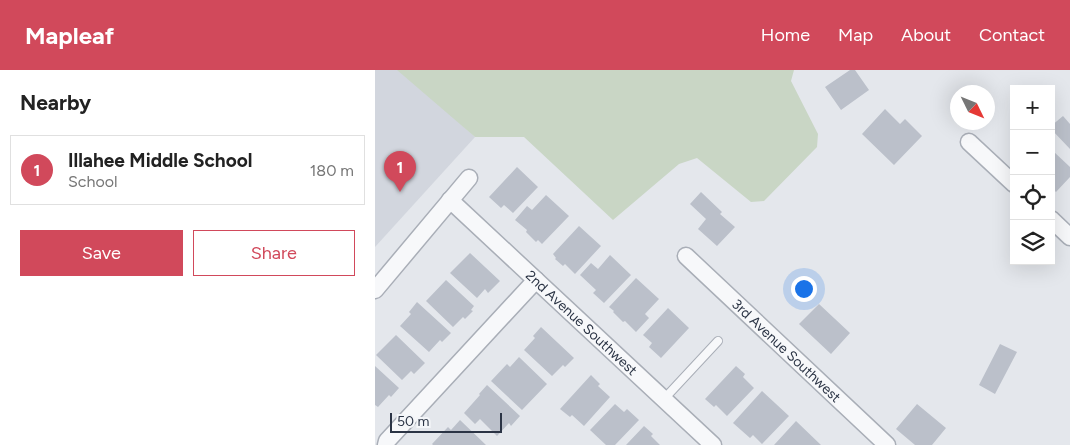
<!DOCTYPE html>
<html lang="en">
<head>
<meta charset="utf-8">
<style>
  :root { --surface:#fff; --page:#f2f2f2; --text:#222; --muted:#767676; --line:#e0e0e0; --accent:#d1495b }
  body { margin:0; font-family:Figtree,sans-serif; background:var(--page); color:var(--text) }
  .controls { position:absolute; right:15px; top:15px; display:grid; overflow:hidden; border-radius:0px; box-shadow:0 5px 20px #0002 }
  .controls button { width:45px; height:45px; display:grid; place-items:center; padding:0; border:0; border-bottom:1px solid var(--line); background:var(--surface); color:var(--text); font:25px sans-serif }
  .compass { position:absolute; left:575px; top:15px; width:45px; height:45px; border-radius:50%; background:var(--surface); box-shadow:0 5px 20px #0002; rotate:133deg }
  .scale { position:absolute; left:15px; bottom:12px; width:112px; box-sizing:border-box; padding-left:5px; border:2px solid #2b3445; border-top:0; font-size:14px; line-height:18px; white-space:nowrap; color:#2b3445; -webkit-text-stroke:4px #f4f6f9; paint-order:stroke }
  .you { position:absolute; left:428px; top:218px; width:18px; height:18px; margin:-12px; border:4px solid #fff; border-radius:50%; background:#1a73e8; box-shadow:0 0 0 8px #1a73e833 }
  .badge { display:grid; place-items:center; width:32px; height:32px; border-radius:50%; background:var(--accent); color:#fff; font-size:16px; font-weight:700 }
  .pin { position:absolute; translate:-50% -41px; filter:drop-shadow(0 1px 2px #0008) }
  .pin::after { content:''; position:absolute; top:26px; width:18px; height:15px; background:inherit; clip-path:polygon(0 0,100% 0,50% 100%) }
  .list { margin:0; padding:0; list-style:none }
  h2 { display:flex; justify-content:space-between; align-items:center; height:65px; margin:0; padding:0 20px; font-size:21px }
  h2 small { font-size:16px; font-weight:400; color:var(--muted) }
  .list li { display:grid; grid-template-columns:32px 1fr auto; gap:15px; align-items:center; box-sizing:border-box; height:70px; margin:0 10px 10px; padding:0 10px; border:1px solid var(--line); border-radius:0px }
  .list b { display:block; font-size:19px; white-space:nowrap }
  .list p { margin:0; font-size:16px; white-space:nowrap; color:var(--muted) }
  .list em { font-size:16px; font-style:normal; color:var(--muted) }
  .actions { display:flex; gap:10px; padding:15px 20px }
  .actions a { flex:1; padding:11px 0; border:1px solid var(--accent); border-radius:0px; text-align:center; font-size:18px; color:var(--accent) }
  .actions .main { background:var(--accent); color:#fff }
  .icon { flex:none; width:28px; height:28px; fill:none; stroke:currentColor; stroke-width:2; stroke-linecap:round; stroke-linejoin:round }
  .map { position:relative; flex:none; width:695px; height:375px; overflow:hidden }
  header { display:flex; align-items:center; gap:30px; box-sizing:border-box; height:70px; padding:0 25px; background:var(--accent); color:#fff }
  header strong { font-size:24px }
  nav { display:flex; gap:28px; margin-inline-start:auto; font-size:18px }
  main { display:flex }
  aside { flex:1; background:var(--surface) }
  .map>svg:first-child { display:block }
  .built { fill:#d2d6de }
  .green { fill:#c9d6c5 }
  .building { fill:#bbc0ca }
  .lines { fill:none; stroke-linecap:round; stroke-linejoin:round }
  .service-casing { stroke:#a9aeb7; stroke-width:10 }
  .minor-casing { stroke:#a9aeb7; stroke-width:19 }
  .service { stroke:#f7f8fa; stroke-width:8 }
  .minor { stroke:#f7f8fa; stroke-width:16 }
  .labels { text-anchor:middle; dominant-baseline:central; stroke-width:4; stroke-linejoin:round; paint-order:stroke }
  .street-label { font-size:14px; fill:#2b3445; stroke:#f4f6f9 }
</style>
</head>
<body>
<header>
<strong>Mapleaf</strong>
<nav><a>Home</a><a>Map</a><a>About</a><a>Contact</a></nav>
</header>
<main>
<aside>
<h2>Nearby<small></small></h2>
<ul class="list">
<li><span class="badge">1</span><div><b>Illahee Middle School</b><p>School</p></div><em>180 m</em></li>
</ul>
<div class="actions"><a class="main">Save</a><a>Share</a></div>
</aside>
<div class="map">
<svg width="695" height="375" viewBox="0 0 695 375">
  <rect width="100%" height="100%" fill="#e4e7ec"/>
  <path class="built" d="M 0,0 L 26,0 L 100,67 L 0,177 Z"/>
  <path class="green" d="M 22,0 L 419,0 L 416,11 L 443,64 L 442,77 L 389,131 L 376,132 L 322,88 L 304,94 L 238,150 L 149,67 L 100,67 Z"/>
  <path class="building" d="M 475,0 L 480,0 L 494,20 L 466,40 L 450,17 Z
    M 510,39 L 525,54 L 530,49 L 547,66 L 519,95 L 487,64 Z
    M 688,46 L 695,54 L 695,79 L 676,59 L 676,56 Z
    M 678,81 L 695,97 L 695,107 L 681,122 L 676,117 L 676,84 Z
    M 142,97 L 163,117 L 138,143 L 129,135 L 126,138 L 114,127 Z
    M 326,122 L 347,142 L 345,144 L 360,157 L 342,176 L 323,159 L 331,149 L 315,134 Z
    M 171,125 L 194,146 L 167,174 L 163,170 L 161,172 L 151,162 L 152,160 L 140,150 L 152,136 L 157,140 Z
    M 204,156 L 226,176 L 200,204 L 190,194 L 188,196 L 180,189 L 181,188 L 178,184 Z
    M 95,183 L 125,211 L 113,223 L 110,219 L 102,228 L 75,203 Z
    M 235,185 L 256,205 L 229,233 L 218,223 L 221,220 L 205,205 L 216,193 L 223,199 Z
    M 261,208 L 284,229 L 270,244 L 274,248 L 261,262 L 250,251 L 248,252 L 238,242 L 239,241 L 234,237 Z
    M 71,210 L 99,236 L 96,240 L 98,241 L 90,249 L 88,247 L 78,257 L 51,231 Z
    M 42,232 L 76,263 L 67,272 L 65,270 L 54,282 L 25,256 L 36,244 L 34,242 Z
    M 444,234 L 475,263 L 456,284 L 424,254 Z
    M 293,238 L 314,258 L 286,288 L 274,277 L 277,273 L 268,265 Z
    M 166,257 L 199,288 L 190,297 L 188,295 L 177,306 L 149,280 L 160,268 L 158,266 Z
    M 21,265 L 50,293 L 39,304 L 36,301 L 27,310 L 1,285 Z
    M 625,274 L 642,282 L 620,324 L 604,315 Z
    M 144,287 L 172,314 L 147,340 L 116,311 L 132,294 L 135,297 Z
    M 0,296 L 24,318 L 16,327 L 14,325 L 3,337 L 0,335 Z
    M 361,296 L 370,304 L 368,307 L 379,318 L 352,346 L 341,335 L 339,337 L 330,329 Z
    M 216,305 L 225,314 L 223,316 L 235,327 L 209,356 L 197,345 L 195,347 L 185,339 Z
    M 112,315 L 145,346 L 136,356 L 134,353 L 122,366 L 105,349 L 100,354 L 89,343 L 105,325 L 104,324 Z
    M 387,321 L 414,346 L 387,374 L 378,365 L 375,368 L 358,353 Z
    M 240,334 L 249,342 L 252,339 L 264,350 L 240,375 L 231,375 L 215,360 Z
    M 542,334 L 571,358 L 557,375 L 540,375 L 521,359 Z
    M 85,350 L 111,375 L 58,375 L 57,374 L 73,357 L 76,360 Z
    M 421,351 L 446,375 L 399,375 Z
    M 269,356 L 278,364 L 276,366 L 285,375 L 251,375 Z"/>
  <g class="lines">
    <defs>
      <path id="service" d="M 289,329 L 343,271"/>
      <g id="minor">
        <path d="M 594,72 L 639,114"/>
        <path id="s1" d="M 75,130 L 338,375"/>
        <path d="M 676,149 L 695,167"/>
        <path id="s2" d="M 311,186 L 512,375"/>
        <path d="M 0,220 L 94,108"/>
        <path d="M 11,375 L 12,371 L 161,210"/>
      </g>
    </defs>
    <use href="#service" class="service-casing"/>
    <use href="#minor" class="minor-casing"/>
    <use href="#service" class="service"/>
    <use href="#minor" class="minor"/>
  </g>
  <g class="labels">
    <g class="street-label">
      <text stroke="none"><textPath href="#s1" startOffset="180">2nd Avenue Southwest</textPath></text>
      <text stroke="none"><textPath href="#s2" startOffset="138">3rd Avenue Southwest</textPath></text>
    </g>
  </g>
</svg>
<div class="controls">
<button>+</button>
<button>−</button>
<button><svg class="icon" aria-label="locate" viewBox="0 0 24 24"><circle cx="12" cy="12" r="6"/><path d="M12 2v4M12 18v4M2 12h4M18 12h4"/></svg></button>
<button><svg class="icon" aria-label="layers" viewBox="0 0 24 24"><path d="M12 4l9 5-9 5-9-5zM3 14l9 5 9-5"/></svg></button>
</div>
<svg class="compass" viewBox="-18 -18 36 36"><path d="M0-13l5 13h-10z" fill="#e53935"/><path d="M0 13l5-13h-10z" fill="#767676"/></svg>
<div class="scale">50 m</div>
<div class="you"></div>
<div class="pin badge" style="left:25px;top:122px">1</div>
</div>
</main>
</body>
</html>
